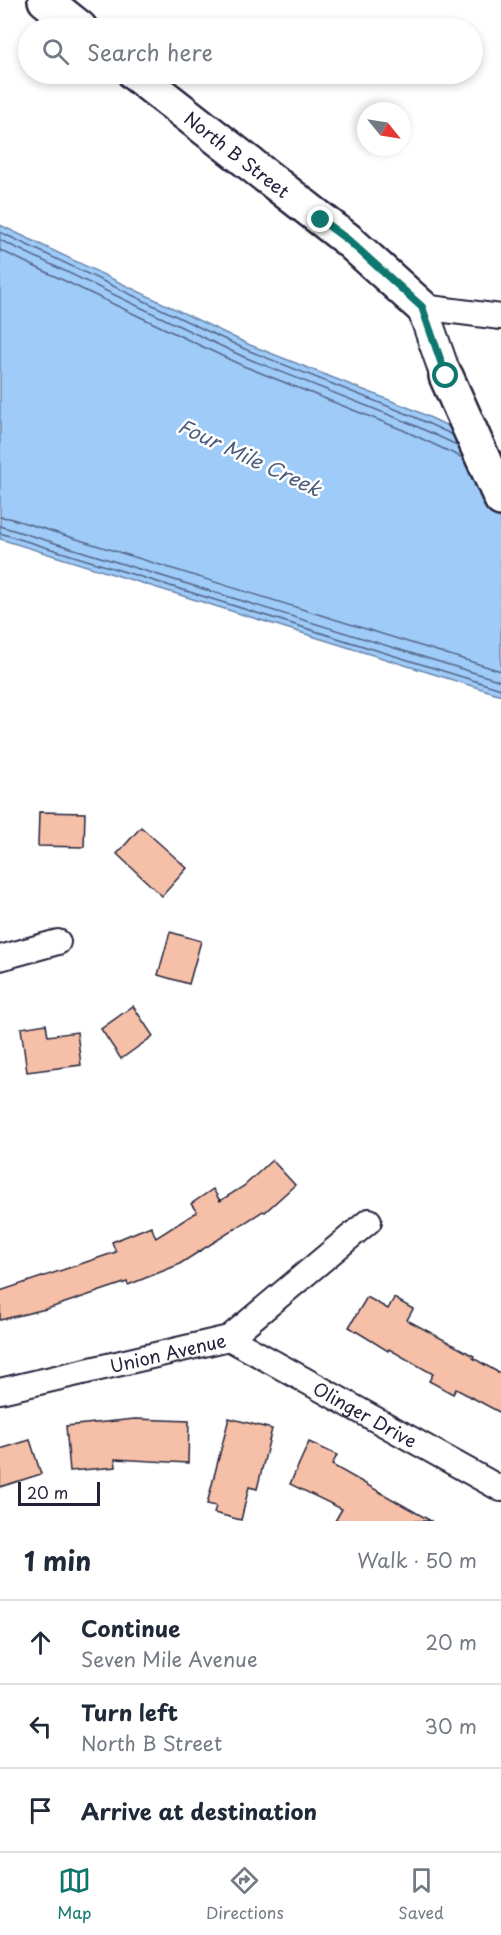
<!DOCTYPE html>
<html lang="en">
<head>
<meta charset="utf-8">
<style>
  :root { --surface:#fff; --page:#f2f2f3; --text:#1f2937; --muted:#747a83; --line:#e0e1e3; --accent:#0f766e }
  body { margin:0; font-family:"Playpen Sans",sans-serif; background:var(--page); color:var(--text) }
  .compass { position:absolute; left:357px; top:102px; width:54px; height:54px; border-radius:50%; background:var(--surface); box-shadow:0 3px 9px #0003; rotate:120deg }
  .scale { position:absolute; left:18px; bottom:15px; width:82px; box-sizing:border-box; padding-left:6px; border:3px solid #22223b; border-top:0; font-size:16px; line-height:21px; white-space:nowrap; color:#22223b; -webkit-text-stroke:4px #fff; paint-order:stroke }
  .stop { position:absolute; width:18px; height:18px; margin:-14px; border:4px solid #0f766e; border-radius:50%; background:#fff }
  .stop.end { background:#0f766e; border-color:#fff; box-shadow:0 2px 6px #0008 }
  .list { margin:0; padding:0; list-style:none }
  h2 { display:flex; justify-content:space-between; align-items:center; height:78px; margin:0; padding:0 24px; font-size:26px }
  h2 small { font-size:20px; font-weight:400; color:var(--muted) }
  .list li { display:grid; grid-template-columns:39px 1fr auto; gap:18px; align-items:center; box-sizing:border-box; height:84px; padding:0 24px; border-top:2px solid var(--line) }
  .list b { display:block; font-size:22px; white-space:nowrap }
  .list p { margin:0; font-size:20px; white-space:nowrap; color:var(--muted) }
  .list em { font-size:20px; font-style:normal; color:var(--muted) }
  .icon { flex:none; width:33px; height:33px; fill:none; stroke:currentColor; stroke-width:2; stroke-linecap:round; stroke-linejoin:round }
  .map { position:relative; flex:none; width:501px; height:1521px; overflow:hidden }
  .search { position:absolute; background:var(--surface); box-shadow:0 3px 9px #0003; left:18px; right:18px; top:18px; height:66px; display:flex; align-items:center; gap:15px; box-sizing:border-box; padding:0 21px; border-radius:33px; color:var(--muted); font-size:22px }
  .sheet { height:330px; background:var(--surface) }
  nav { display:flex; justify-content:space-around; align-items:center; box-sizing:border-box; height:84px; border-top:2px solid var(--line); background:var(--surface); font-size:16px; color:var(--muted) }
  nav a { display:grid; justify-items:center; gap:3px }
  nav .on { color:var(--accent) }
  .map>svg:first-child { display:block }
  .water { fill:#9ecbf8; stroke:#6c87ac; stroke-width:1.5 }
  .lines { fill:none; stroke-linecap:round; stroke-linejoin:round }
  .shore { stroke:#546687; stroke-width:1.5 }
  .building { fill:#f5bfa8; stroke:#22223b; stroke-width:1.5 }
  .minor-casing { stroke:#22223b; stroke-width:28 }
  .tertiary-casing { stroke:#22223b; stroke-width:34 }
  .secondary-casing { stroke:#22223b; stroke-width:38 }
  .minor { stroke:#fff; stroke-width:24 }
  .tertiary { stroke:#fff; stroke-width:30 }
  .secondary { stroke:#fff; stroke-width:33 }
  .route { stroke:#0f766e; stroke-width:8 }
  .labels { text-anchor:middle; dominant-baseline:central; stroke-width:5; stroke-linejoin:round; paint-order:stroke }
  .street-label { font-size:18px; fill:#22223b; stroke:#fff }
  .water-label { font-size:20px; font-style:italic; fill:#4d5d7d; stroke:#fff }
</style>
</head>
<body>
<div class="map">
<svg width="501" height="1521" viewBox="0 0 501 1521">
  <rect width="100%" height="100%" fill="#fff"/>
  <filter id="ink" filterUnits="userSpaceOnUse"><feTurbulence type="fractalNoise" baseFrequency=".0167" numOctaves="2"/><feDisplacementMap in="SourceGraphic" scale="12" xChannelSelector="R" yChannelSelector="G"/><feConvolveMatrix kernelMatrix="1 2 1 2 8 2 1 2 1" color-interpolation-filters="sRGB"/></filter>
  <g filter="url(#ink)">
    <path class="water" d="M 0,225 L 250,345 L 412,409 L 501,451 L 501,695 L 0,539 Z"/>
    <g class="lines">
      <path class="shore" d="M 0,232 L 247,350 L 410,415 L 453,435
        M 0,240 L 244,357 L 407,422 L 457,445
        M 0,250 L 241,365 L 403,430 L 463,458
        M 0,517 L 9,518 L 501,671
        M 0,526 L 501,681
        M 0,533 L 501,689"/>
    </g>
    <path class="building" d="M 39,812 L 85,813 L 84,847 L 38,846 Z
      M 141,827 L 187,868 L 162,896 L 117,854 Z
      M 170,932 L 201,941 L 189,984 L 158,975 Z
      M 133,1006 L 153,1036 L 121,1059 L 101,1029 Z
      M 46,1024 L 48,1036 L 77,1032 L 81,1065 L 27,1072 L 21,1028 Z
      M 272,1160 L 295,1185 L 265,1212 L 263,1211 L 178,1265 L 128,1285 L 127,1282 L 50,1308 L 0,1320 L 0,1291 L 116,1252 L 112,1242 L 151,1226 L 156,1238 L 197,1212 L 191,1204 L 213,1189 L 220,1201 L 244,1186 Z
      M 367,1297 L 388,1309 L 394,1298 L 413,1309 L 407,1320 L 474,1356 L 473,1358 L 501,1374 L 501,1413 L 456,1389 L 453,1394 L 429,1381 L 433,1374 L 389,1349 L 388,1351 L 349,1327 Z
      M 229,1418 L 272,1429 L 257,1489 L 249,1487 L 241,1520 L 214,1513 L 216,1506 L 207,1504 Z
      M 135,1419 L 189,1421 L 188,1463 L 115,1459 L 116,1467 L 70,1471 L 66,1426 Z
      M 30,1440 L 41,1474 L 0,1487 L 0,1449 Z
      M 309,1442 L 337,1455 L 332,1465 L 431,1521 L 335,1521 L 342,1509 L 290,1484 Z"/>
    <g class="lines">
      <defs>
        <g id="minor">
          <path d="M 422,307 L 501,317"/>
          <path d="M 0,958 L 58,942"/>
          <path id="s1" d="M 229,1338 L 501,1489"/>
          <path id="s2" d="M 0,1391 L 229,1338 L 369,1221"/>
        </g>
        <path id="tertiary" d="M 422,307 L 446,376"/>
        <g id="secondary">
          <path d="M 45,0 L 80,28"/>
          <path id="s3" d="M 135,74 L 348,240 L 422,307"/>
          <path d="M 446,376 L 501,499"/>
        </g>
      </defs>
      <use href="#minor" class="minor-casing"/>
      <use href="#tertiary" class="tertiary-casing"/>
      <use href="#secondary" class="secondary-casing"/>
      <use href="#minor" class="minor"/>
      <use href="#tertiary" class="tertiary"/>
      <use href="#secondary" class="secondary"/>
    </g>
  </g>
  <g class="lines" filter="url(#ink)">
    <path class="route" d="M 321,220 L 348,240 L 422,307 L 446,376"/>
  </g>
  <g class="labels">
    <g class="street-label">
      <text stroke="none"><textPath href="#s3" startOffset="130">North B Street</textPath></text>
      <text stroke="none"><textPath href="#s2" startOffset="172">Union Avenue</textPath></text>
      <text stroke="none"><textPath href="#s1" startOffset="156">Olinger Drive</textPath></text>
    </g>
    <g class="water-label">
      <text transform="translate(250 457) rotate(25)">Four Mile Creek</text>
    </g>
  </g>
</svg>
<svg class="compass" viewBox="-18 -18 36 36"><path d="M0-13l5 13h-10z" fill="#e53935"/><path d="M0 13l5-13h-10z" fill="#747a83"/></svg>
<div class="scale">20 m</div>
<div class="stop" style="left:446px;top:376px"></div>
<div class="stop end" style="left:321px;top:220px"></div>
<div class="search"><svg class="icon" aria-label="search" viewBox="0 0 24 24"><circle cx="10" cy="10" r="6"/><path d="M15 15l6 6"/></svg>Search here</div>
</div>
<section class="sheet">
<h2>1 min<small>Walk · 50 m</small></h2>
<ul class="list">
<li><svg class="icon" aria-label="ahead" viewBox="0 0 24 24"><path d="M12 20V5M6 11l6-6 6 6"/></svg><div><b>Continue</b><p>Seven Mile Avenue</p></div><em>20 m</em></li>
<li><svg class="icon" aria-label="left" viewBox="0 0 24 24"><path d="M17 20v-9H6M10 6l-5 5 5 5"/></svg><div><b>Turn left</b><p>North B Street</p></div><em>30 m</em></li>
<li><svg class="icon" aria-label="arrive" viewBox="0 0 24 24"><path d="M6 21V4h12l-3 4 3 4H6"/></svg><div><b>Arrive at destination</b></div></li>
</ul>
</section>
<nav>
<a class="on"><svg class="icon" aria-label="map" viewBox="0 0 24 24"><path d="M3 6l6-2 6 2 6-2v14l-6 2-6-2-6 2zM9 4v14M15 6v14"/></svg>Map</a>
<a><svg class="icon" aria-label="directions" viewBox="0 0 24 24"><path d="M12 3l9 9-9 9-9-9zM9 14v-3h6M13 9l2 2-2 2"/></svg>Directions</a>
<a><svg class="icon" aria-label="saved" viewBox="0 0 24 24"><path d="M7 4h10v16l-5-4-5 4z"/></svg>Saved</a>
</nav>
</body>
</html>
